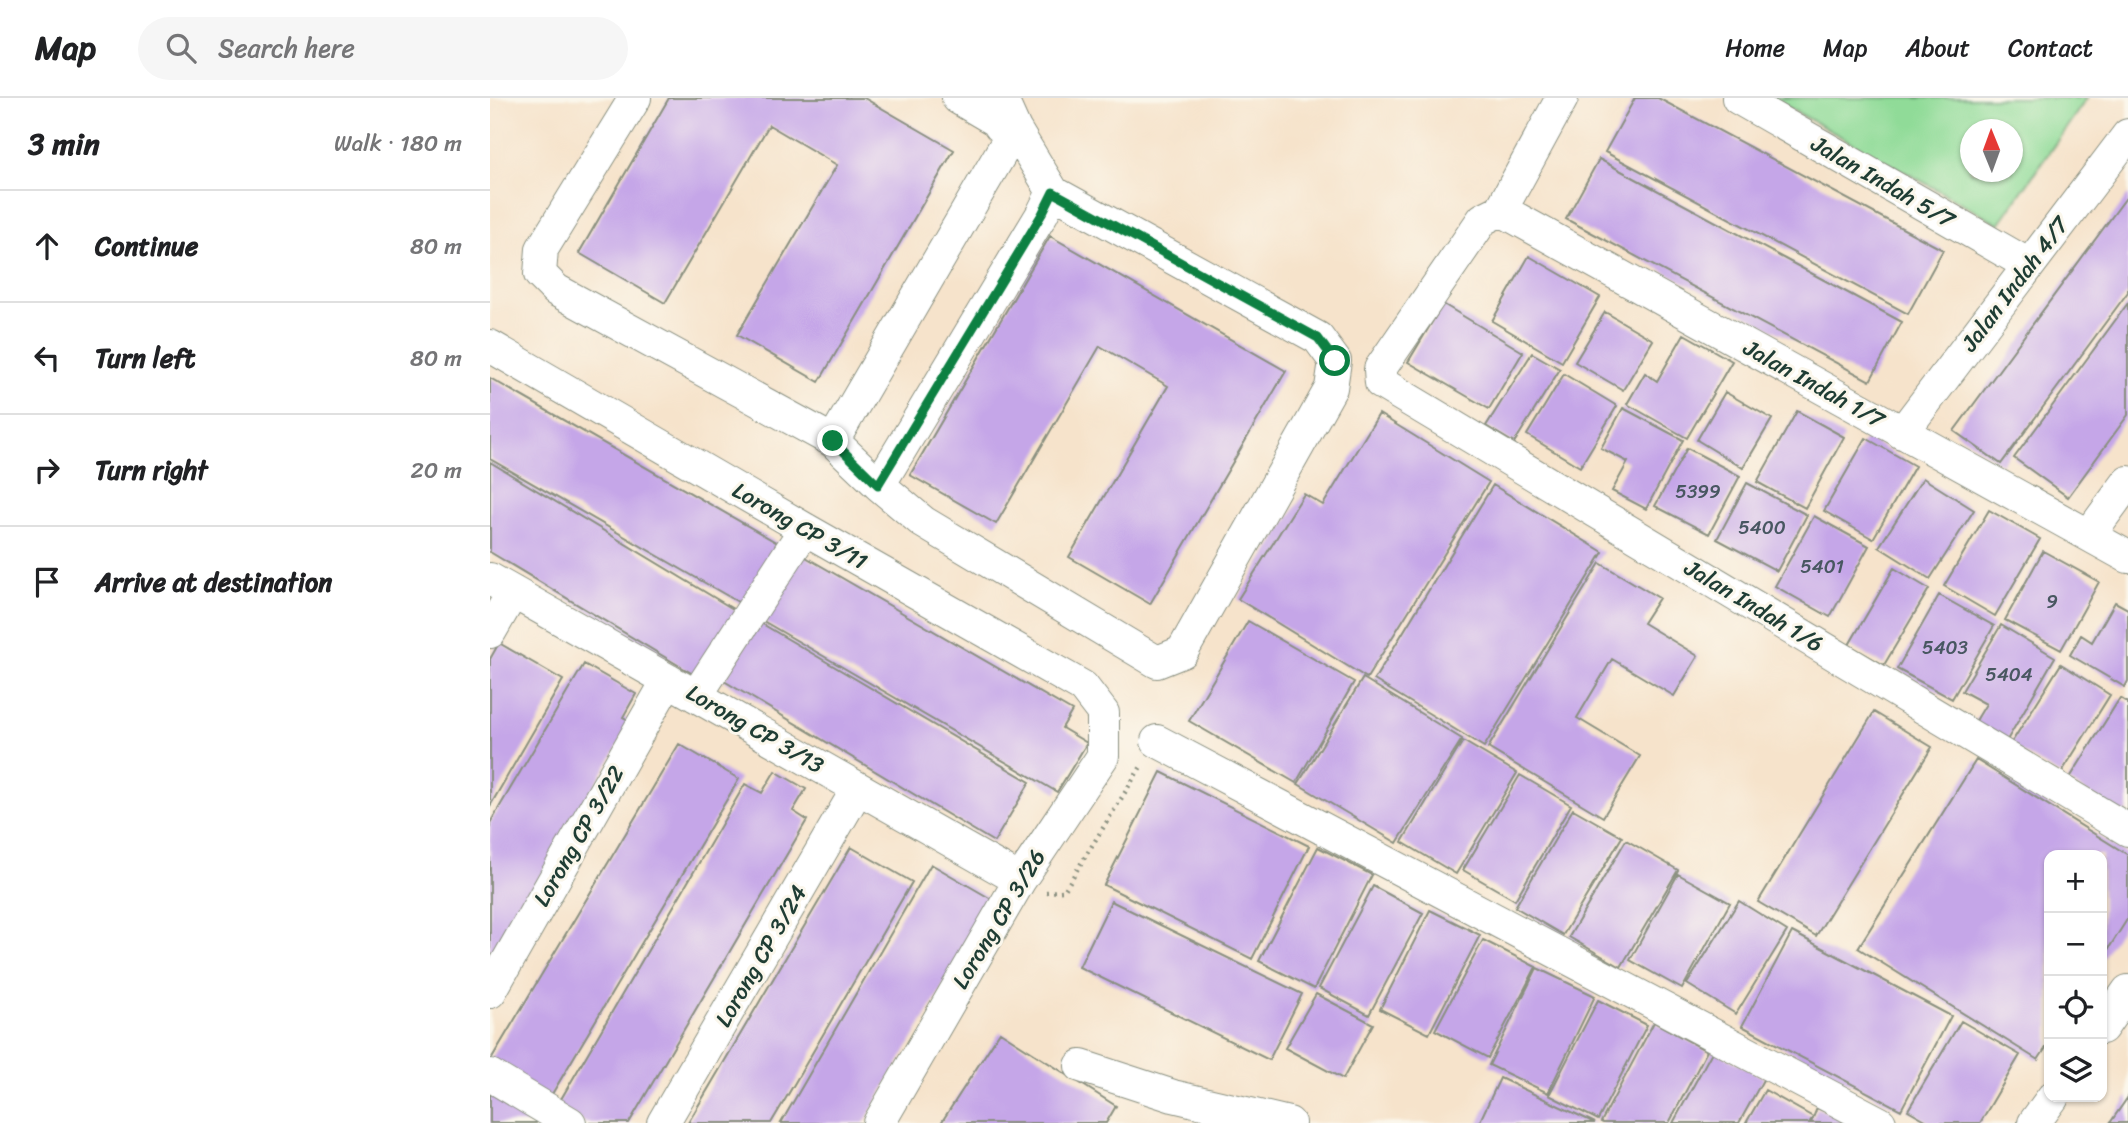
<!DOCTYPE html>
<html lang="en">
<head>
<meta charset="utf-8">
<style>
  :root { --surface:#fff; --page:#f6f6f6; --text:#202124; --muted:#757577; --line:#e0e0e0 }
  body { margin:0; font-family:Sriracha,sans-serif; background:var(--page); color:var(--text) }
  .controls { position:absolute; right:21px; bottom:21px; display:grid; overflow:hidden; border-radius:14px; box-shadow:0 2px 5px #0004 }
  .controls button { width:63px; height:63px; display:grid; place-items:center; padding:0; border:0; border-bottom:2px solid var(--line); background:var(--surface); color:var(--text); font:35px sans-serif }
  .compass { position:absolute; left:1470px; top:21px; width:63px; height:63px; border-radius:50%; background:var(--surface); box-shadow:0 2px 5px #0004; rotate:359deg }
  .stop { position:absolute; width:21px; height:21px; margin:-16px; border:5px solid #0b8043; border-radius:50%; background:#fff }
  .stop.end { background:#0b8043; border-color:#fff; box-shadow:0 2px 7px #0008 }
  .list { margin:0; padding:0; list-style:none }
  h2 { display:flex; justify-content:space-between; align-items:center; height:91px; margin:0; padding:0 28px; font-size:30px }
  h2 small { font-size:23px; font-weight:400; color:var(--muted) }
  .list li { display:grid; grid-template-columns:46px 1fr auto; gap:21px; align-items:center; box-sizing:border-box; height:112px; padding:0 28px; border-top:2px solid var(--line) }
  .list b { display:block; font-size:26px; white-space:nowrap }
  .list em { font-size:23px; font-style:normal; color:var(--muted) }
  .icon { flex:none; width:38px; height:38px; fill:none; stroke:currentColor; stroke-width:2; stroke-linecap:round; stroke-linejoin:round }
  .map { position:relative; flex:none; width:1638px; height:1025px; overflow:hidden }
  header { display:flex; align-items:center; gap:42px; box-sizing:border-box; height:98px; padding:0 35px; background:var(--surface); border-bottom:2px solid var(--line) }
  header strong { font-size:33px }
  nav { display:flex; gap:38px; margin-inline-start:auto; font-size:24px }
  .search { width:490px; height:63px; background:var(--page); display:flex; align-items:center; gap:18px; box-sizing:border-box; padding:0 24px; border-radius:38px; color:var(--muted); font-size:26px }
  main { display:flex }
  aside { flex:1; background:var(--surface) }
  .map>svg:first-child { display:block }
  .green { fill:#90db98; stroke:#588c66; stroke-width:2; fill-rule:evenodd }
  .building { fill:#c5a6e8 }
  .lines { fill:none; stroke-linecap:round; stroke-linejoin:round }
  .minor-casing { stroke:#8a9080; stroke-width:34 }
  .path { stroke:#8a9080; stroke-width:4.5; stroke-dasharray:2 5; stroke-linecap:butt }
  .minor { stroke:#fff; stroke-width:32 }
  .route { stroke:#0b8043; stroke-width:9 }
  .labels { text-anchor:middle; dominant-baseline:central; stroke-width:6; stroke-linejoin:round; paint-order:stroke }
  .number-label { font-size:19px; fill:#485761 }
  .street-label { font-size:23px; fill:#1f3d34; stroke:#fbf7ec }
</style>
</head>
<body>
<header>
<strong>Map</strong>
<div class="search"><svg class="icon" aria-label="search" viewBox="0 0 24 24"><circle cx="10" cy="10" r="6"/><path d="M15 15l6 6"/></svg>Search here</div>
<nav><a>Home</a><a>Map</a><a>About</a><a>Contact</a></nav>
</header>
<main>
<aside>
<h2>3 min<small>Walk · 180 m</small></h2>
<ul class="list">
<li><svg class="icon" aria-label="ahead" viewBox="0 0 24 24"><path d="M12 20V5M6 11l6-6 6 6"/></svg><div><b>Continue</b></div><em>80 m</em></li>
<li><svg class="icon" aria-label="left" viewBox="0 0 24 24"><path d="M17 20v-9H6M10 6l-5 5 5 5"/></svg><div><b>Turn left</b></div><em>80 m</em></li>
<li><svg class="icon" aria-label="right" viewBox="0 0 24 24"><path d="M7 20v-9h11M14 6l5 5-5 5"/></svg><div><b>Turn right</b></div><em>20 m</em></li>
<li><svg class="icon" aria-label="arrive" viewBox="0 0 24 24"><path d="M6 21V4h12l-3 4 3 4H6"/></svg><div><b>Arrive at destination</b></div></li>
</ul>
</aside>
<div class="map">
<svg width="1638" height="1025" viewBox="0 0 1638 1025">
  <rect width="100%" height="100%" fill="#fbf7ec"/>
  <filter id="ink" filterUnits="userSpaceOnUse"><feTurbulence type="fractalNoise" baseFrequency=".0143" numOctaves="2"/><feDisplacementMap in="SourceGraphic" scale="14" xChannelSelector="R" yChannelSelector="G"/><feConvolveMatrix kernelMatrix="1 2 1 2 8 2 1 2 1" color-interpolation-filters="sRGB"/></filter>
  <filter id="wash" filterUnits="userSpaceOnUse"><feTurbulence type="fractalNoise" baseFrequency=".00686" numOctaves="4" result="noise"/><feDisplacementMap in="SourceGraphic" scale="28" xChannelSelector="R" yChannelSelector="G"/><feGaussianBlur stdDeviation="1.57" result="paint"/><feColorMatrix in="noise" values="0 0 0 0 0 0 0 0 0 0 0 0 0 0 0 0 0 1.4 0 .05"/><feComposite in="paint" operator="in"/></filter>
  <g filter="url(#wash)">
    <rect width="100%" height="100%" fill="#f6e3cb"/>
    <path class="green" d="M 1281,0 L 1597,0 L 1509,126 ZM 1480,32 L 1522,32 L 1522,74 L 1480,74 Z"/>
    <g id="blocks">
      <path class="building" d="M 179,0 L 374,0 L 464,52 L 329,284 L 247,237 L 347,67 L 279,27 L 175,205 L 89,155 Z
        M 1145,0 L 1168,0 L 1453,152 L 1418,216 L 1115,54 Z
        M 1109,61 L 1412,224 L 1380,283 L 1076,121 Z
        M 1638,97 L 1638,194 L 1511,366 L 1464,333 Z
        M 560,138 L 796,273 L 660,506 L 579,459 L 678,288 L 610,248 L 506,426 L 420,377 Z
        M 1039,158 L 1110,199 L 1072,264 L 1002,223 Z
        M 1638,205 L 1638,317 L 1578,399 L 1524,360 Z
        M 953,206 L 1033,254 L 999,311 L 918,264 Z
        M 1115,214 L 1163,242 L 1133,292 L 1085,264 Z
        M 1194,236 L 1242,263 L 1197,340 L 1137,306 L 1155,275 L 1167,283 Z
        M 1042,255 L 1070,271 L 1024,345 L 996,328 Z
        M 1074,276 L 1127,308 L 1090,369 L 1037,337 Z
        M 0,280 L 291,447 L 255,508 L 0,361 Z
        M 1235,294 L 1282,321 L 1253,370 L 1207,342 Z
        M 1133,310 L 1193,342 L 1156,411 L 1122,393 L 1138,364 L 1111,350 Z
        M 1307,313 L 1354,339 L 1315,410 L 1267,384 Z
        M 889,316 L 999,384 L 877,580 L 748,501 L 814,396 L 833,407 Z
        M 1376,340 L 1425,368 L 1383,441 L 1334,413 Z
        M 1197,350 L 1250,378 L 1219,436 L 1165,408 Z
        M 0,364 L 248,514 L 208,579 L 0,454 Z
        M 1433,380 L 1484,412 L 1440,481 L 1389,449 Z
        M 1257,385 L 1317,417 L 1287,473 L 1227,441 Z
        M 1003,387 L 1113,454 L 994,649 L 884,582 Z
        M 1499,412 L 1550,441 L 1505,518 L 1454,488 Z
        M 1324,418 L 1379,448 L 1340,519 L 1285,488 Z
        M 1553,453 L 1609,484 L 1571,552 L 1515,522 Z
        M 307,454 L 582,613 L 572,630 L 597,645 L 567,694 L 268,520 Z
        M 1110,465 L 1169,500 L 1153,525 L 1208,558 L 1184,598 L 1122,561 L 1087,620 L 1150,658 L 1113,719 L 998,650 Z
        M 1404,470 L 1439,491 L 1394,567 L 1359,547 Z
        M 1449,497 L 1504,528 L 1462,601 L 1407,571 Z
        M 1625,504 L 1638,511 L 1638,583 L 1635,589 L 1580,557 L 1591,537 L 1602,544 Z
        M 758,523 L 864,584 L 806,685 L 699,623 Z
        M 269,524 L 540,684 L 504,744 L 234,583 Z
        M 1511,527 L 1565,559 L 1516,644 L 1484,626 L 1496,606 L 1472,593 Z
        M 9,545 L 73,582 L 0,708 L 0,561 Z
        M 94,566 L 146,596 L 133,619 L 142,624 L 0,866 L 0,725 Z
        M 1571,566 L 1620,597 L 1570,677 L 1520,647 Z
        M 873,580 L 972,641 L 907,745 L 808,686 Z
        M 1630,600 L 1638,605 L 1638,711 L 1634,718 L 1578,683 Z
        M 1384,614 L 1442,649 L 1326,838 L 1268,804 Z
        M 973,643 L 1027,675 L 966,776 L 912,744 Z
        M 189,646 L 249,681 L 59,1001 L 0,963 Z
        M 1486,662 L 1638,757 L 1638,820 L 1612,861 L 1612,757 L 1559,757 L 1559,945 L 1548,962 L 1368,850 Z
        M 285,673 L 316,691 L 303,713 L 317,722 L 139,1025 L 96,1025 L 67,1008 L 255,686 L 272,695 Z
        M 671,674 L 819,748 L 762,861 L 614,787 Z
        M 1030,677 L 1081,707 L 1025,802 L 973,772 Z
        M 1083,711 L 1132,739 L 1073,837 L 1025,809 Z
        M 1136,742 L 1188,772 L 1131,869 L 1079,839 Z
        M 361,749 L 422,784 L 296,1000 L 281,1025 L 198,1025 Z
        M 828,749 L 882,777 L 824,891 L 769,863 Z
        M 441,766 L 503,802 L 374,1025 L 291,1025 Z
        M 1188,776 L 1240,805 L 1192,891 L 1140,862 Z
        M 883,788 L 933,815 L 879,917 L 829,890 Z
        M 621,803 L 812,896 L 779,962 L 589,869 Z
        M 1249,803 L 1297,833 L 1246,916 L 1197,886 Z
        M 940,812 L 990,837 L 939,936 L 890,911 Z
        M 1302,834 L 1461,918 L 1411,1012 L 1252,928 Z
        M 993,842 L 1046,869 L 998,960 L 945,932 Z
        M 1047,870 L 1105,898 L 1058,995 L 999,967 Z
        M 826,896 L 883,926 L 853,981 L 795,950 Z
        M 1108,902 L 1157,927 L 1108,1022 L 1059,997 Z
        M 1471,923 L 1530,957 L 1490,1025 L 1441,1025 L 1418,1012 Z
        M 1164,924 L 1217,953 L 1179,1025 L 1113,1025 L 1111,1024 Z
        M 510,934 L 626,1008 L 616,1025 L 451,1025 Z
        M 1223,952 L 1274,980 L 1249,1025 L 1183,1025 Z
        M 1010,980 L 1105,1025 L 989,1025 Z
        M 0,985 L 52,1014 L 46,1025 L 0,1025 Z
        M 1275,992 L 1323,1019 L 1319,1025 L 1256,1025 Z
        M 1638,999 L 1638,1025 L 1620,1025 Z
        M 1327,1010 L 1361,1025 L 1321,1025 Z"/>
    </g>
  </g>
  <g filter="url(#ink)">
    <use href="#blocks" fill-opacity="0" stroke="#8a9080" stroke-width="2"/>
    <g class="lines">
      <defs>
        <path id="minor" d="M 145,0 L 52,151 L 50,176 L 66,192 L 343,343 L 389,387 L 433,424 L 667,564 L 692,554 L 841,290 L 845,263 L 828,240 L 563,94
          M 468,0 L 507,23 L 510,28
          M 1248,0 L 1539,167
          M 1011,112 L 993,121 L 890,271 L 891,285 L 1638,732
          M 1011,112 L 1638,459
          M 1011,112 L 1072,0
          M 0,248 L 315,431 L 593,589 L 613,615 L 613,658 L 530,782 L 389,1025
          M 1412,335 L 1638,37
          M 343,343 L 525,31
          M 389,387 L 552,116 L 563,94 L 525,31 L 516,11 L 498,0
          M 1599,437 L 1638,384
          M 0,481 L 530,782
          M 0,534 L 23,494
          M 206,598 L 315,431
          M 667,643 L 1390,1025
          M 0,894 L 178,582
          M 1612,930 L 1638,893
          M 591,968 L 683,998 L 799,1025
          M 0,977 L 80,1025
          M 173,1025 L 368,690
          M 1544,1025 L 1563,999"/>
      </defs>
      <use href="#minor" class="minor-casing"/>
      <path class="path" d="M 556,794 L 574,793 L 652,667"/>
      <use href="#minor" class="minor"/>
    </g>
  </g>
  <g class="lines" filter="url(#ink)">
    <path class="route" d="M 343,343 L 388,387 L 552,116 L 563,94 L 828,240 L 845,263"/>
  </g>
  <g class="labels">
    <g class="number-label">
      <text x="1208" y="393">5399</text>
      <text x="1272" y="429">5400</text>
      <text x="1332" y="468">5401</text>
      <text x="1562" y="503">9</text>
      <text x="1455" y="549">5403</text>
      <text x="1519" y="576">5404</text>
    </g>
    <g class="street-label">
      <text transform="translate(1393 84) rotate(30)">Jalan Indah 5/7</text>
      <text transform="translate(1525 186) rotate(-53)">Jalan Indah 4/7</text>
      <text transform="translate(1324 286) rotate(29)">Jalan Indah 1/7</text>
      <text transform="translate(310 428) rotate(30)">Lorong CP 3/11</text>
      <text transform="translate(1264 508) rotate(31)">Jalan Indah 1/6</text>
      <text transform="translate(265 631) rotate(30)">Lorong CP 3/13</text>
      <text transform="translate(89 738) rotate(-60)">Lorong CP 3/22</text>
      <text transform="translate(509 821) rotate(-59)">Lorong CP 3/26</text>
      <text transform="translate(271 858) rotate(-60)">Lorong CP 3/24</text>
    </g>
  </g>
</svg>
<div class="controls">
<button>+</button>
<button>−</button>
<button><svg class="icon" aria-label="locate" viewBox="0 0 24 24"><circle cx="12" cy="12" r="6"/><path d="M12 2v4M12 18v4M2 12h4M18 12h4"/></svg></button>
<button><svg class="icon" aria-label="layers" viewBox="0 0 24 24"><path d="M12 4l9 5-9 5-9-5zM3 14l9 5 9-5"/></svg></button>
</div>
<svg class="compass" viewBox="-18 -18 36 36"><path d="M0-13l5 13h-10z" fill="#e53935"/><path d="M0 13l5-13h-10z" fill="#757577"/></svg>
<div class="stop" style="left:845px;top:263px"></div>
<div class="stop end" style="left:343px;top:343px"></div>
</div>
</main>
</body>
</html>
